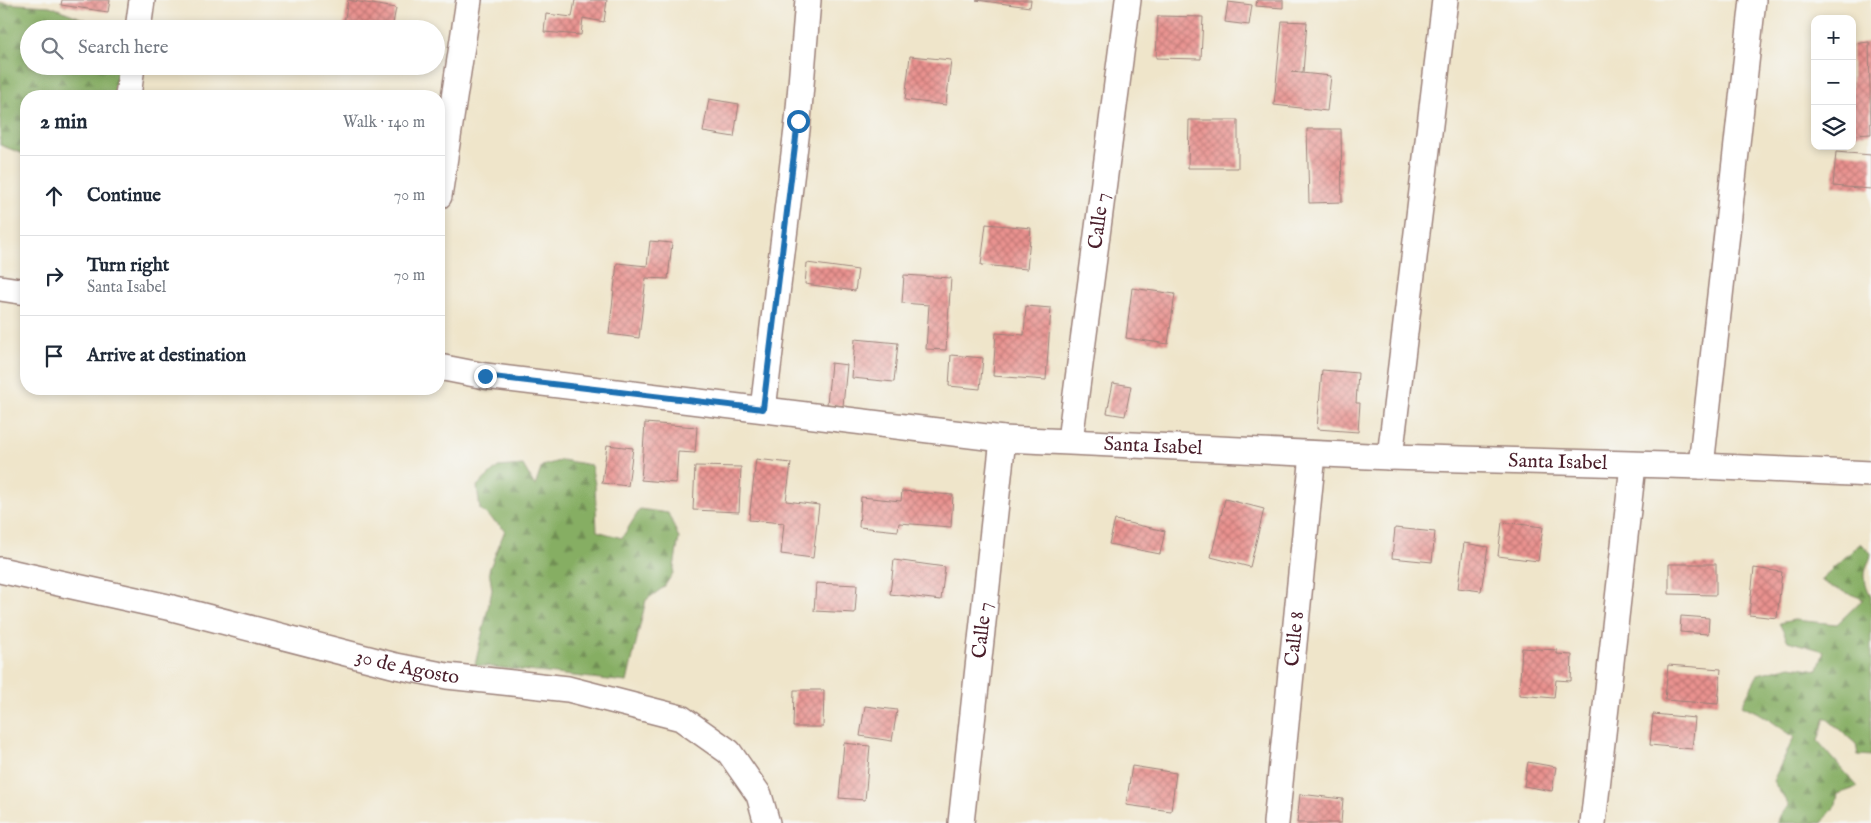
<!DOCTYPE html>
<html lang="en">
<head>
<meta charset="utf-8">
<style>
  :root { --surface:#fff; --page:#f6f6f7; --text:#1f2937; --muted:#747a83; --line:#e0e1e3 }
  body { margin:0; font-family:"IM FELL English",serif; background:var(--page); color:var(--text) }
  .controls { position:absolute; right:15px; top:15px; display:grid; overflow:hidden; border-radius:10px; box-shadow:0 2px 8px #0003 }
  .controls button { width:45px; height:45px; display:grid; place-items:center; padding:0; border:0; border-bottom:1px solid var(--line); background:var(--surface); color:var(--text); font:25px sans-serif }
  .stop { position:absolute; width:15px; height:15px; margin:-11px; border:4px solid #1f6fb2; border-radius:50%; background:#fff }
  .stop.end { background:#1f6fb2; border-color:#fff; box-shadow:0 1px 5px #0008 }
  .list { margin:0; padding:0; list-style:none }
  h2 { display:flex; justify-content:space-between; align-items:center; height:65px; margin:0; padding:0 20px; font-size:21px }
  h2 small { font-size:16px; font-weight:400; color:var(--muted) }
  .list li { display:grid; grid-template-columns:32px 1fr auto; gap:15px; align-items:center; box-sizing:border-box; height:80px; padding:0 20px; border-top:1px solid var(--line) }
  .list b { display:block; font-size:19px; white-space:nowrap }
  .list p { margin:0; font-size:16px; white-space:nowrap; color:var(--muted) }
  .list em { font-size:16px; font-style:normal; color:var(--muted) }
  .icon { flex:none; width:28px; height:28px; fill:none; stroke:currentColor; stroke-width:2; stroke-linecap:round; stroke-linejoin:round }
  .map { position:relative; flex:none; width:1871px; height:823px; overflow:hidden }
  .search { position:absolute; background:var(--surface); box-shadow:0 2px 8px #0003; left:20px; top:20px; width:425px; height:55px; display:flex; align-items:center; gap:12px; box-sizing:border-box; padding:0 18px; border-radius:28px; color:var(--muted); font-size:19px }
  .panel { position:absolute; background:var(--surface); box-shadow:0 2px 8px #0003; left:20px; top:90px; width:425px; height:305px; border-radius:20px }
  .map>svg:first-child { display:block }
  .forest { fill:url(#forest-firs); stroke:#686648 }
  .building { fill:url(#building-cross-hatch) }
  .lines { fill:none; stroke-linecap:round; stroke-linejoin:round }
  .minor-casing { stroke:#9c827a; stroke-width:28 }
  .minor { stroke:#fff; stroke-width:25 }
  .route { stroke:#1f6fb2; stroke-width:6 }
  .labels { text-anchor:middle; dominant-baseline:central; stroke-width:5; stroke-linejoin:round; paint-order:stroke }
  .street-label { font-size:20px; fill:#4a1f2b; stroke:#f6f6f2 }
</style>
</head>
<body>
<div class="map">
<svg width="1871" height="823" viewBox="0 0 1871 823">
  <defs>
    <pattern id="forest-firs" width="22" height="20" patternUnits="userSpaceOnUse" patternTransform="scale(1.25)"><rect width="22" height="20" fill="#86ae64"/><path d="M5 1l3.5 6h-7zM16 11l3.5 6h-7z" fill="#708d53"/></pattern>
    <pattern id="building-cross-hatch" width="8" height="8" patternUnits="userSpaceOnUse" patternTransform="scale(1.25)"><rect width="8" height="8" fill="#e9928f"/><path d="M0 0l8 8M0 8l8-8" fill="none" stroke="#bf7775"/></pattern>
  </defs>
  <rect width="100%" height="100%" fill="#f6f6f2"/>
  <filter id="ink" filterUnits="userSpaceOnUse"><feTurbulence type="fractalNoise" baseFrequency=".02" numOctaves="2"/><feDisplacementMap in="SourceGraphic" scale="10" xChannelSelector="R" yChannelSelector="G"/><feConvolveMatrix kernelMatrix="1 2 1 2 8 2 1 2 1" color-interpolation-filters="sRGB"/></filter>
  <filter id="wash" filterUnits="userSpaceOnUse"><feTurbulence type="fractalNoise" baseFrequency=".0096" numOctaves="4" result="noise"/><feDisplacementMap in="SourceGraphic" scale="20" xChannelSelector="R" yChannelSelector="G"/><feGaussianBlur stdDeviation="1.12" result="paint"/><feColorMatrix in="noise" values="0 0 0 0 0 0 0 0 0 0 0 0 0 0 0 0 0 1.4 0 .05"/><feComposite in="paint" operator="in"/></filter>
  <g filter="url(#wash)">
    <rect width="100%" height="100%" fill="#efe5ca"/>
    <path class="forest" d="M 0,3 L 50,6 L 109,29 L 29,29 L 29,66 L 121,66 L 113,96 L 26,96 L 26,155 L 0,145 Z
      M 562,460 L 591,465 L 595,484 L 597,531 L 622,538 L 640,509 L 668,513 L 679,538 L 673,573 L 664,587 L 646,600 L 627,682 L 475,665 L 492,590 L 489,570 L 505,530 L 480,509 L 477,486 L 498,467 L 523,465 L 535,486 L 542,466 Z
      M 1861,543 L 1871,553 C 1871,560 1867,563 1866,569 C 1863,579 1867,587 1871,597 L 1871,756 L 1858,755 L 1856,744 L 1825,717 L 1818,741 L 1858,787 L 1838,794 L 1836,805 L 1822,823 L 1777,823 L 1781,814 L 1789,806 L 1773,781 L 1794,737 L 1764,716 L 1742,705 L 1758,674 L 1791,666 L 1818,670 L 1824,651 L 1788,641 L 1779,623 L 1794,620 L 1837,624 L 1863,599 L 1832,587 L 1820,580 Z"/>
    <g id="blocks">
      <path class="building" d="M 62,0 L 110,0 L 108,12 L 61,5 Z
        M 348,0 L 396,8 L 392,29 L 343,29 Z
        M 575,0 L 607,0 L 604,22 L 583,18 L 581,35 L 544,32 L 546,14 L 572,17 Z
        M 976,0 L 1031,0 L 1030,7 Z
        M 1257,0 L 1283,0 L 1283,8 L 1256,6 Z
        M 1228,2 L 1252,5 L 1249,25 L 1225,22 Z
        M 1158,16 L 1203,17 L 1201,59 L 1156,58 Z
        M 1282,21 L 1307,22 L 1303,72 L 1291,72 L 1331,76 L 1327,111 L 1274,105 Z
        M 1869,42 L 1871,134 L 1852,135 L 1852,44 Z
        M 910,56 L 951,60 L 946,105 L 905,100 Z
        M 709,99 L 739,104 L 734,137 L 703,132 Z
        M 1189,120 L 1238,120 L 1238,168 L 1188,168 Z
        M 1307,129 L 1341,129 L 1342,202 L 1309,203 Z
        M 1836,152 L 1871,155 L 1871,189 L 1833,186 Z
        M 986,224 L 1031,228 L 1027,269 L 981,265 Z
        M 650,241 L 672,243 L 668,279 L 646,278 L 639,338 L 609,334 L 617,263 L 647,266 Z
        M 807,263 L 858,270 L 855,291 L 805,284 Z
        M 904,275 L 951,278 L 946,350 L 926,349 L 929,305 L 902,303 Z
        M 1132,288 L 1175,294 L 1168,344 L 1126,338 Z
        M 1026,306 L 1051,308 L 1046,380 L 993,376 L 996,333 L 1024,335 Z
        M 855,339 L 898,343 L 894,382 L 852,378 Z
        M 951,355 L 983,358 L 980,389 L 949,386 Z
        M 831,363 L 847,365 L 843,406 L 827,404 Z
        M 1322,370 L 1358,373 L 1356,403 L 1360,403 L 1358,432 L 1317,429 Z
        M 1113,383 L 1131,386 L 1125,416 L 1107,413 Z
        M 645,423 L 697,427 L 695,453 L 678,452 L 676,483 L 641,480 Z
        M 607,445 L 633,448 L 628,486 L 602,483 Z
        M 756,459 L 791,463 L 786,501 L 819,505 L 813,558 L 781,554 L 784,523 L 749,520 Z
        M 695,466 L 741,467 L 739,512 L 693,510 Z
        M 902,491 L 953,495 L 951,527 L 899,523 L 898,531 L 859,527 L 861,497 L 901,501 Z
        M 1225,499 L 1264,509 L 1250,567 L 1211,557 Z
        M 1115,520 L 1165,531 L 1160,554 L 1109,544 Z
        M 1502,522 L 1543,527 L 1538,561 L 1498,556 Z
        M 1395,528 L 1435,532 L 1432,562 L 1392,558 Z
        M 1464,543 L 1488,547 L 1481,591 L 1458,588 Z
        M 894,560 L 945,567 L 941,600 L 890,594 Z
        M 1669,564 L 1716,564 L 1716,595 L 1669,594 Z
        M 1754,568 L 1782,572 L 1777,618 L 1749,615 Z
        M 816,583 L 857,585 L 855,613 L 814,611 Z
        M 1681,616 L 1709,618 L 1708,634 L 1680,632 Z
        M 1522,648 L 1557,650 L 1557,654 L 1572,655 L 1571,681 L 1556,680 L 1554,698 L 1519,695 Z
        M 1668,665 L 1721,669 L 1718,704 L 1665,700 Z
        M 794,690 L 824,690 L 823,727 L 793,727 Z
        M 865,706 L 897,710 L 892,741 L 860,736 Z
        M 1653,714 L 1695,718 L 1692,749 L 1650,745 Z
        M 844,743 L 870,746 L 865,800 L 839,798 Z
        M 1528,762 L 1556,767 L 1552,791 L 1524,786 Z
        M 1132,766 L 1176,773 L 1171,811 L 1126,805 Z
        M 1300,794 L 1343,799 L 1341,823 L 1297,823 Z"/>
    </g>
  </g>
  <g filter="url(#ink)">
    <use href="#blocks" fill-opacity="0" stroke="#9c827a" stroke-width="1"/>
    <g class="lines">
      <defs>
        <g id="minor">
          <path d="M 138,29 L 142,0"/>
          <path d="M 128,96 L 132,66"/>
          <path d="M 439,196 L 469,0"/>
          <path d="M 0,288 L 26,292"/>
          <path id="s1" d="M 439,367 L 485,376 L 1003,439 L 1390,457 L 1701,466 L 1871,474"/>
          <path d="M 763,409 L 798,121 L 808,0"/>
          <path id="s2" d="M 1070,440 L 1128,0"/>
          <path d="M 1390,457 L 1445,0"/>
          <path d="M 1701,466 L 1753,0"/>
          <path id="s3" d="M 0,570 L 172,608 L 396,666 L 447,676 L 568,689 L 681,718 L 729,752 L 759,795 L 767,823"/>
          <path id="s4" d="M 961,823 L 1003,439"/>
          <path id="s5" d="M 1276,823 L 1313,454"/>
          <path d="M 1593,823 L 1633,465"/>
        </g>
      </defs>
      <use href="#minor" class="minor-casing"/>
      <use href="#minor" class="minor"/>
    </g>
  </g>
  <g class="lines" filter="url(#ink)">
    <path class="route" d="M 485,376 L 763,409 L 798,121"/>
  </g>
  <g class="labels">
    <g class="street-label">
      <text stroke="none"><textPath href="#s2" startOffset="221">Calle 7</textPath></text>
      <text stroke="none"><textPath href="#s1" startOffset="719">Santa Isabel</textPath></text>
      <text stroke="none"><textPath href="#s1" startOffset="1124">Santa Isabel</textPath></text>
      <text stroke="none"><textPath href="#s4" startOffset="194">Calle 7</textPath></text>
      <text stroke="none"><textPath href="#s5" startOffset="185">Calle 8</textPath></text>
      <text stroke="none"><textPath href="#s3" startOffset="419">30 de Agosto</textPath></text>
    </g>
  </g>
</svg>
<div class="controls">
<button>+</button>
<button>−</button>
<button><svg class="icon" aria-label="layers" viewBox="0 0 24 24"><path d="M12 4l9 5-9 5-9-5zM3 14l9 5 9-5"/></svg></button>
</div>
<div class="stop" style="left:798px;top:121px"></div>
<div class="stop end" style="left:485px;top:376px"></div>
<div class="search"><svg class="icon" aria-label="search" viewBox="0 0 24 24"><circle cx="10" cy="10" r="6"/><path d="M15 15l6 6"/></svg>Search here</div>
<section class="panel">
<h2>2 min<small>Walk · 140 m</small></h2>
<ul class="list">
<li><svg class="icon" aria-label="ahead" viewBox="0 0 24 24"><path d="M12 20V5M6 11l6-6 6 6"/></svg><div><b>Continue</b></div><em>70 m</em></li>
<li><svg class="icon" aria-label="right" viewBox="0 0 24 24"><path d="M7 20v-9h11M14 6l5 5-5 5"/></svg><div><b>Turn right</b><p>Santa Isabel</p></div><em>70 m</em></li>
<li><svg class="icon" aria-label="arrive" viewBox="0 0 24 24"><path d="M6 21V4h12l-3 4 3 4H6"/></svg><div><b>Arrive at destination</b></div></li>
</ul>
</section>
</div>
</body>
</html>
